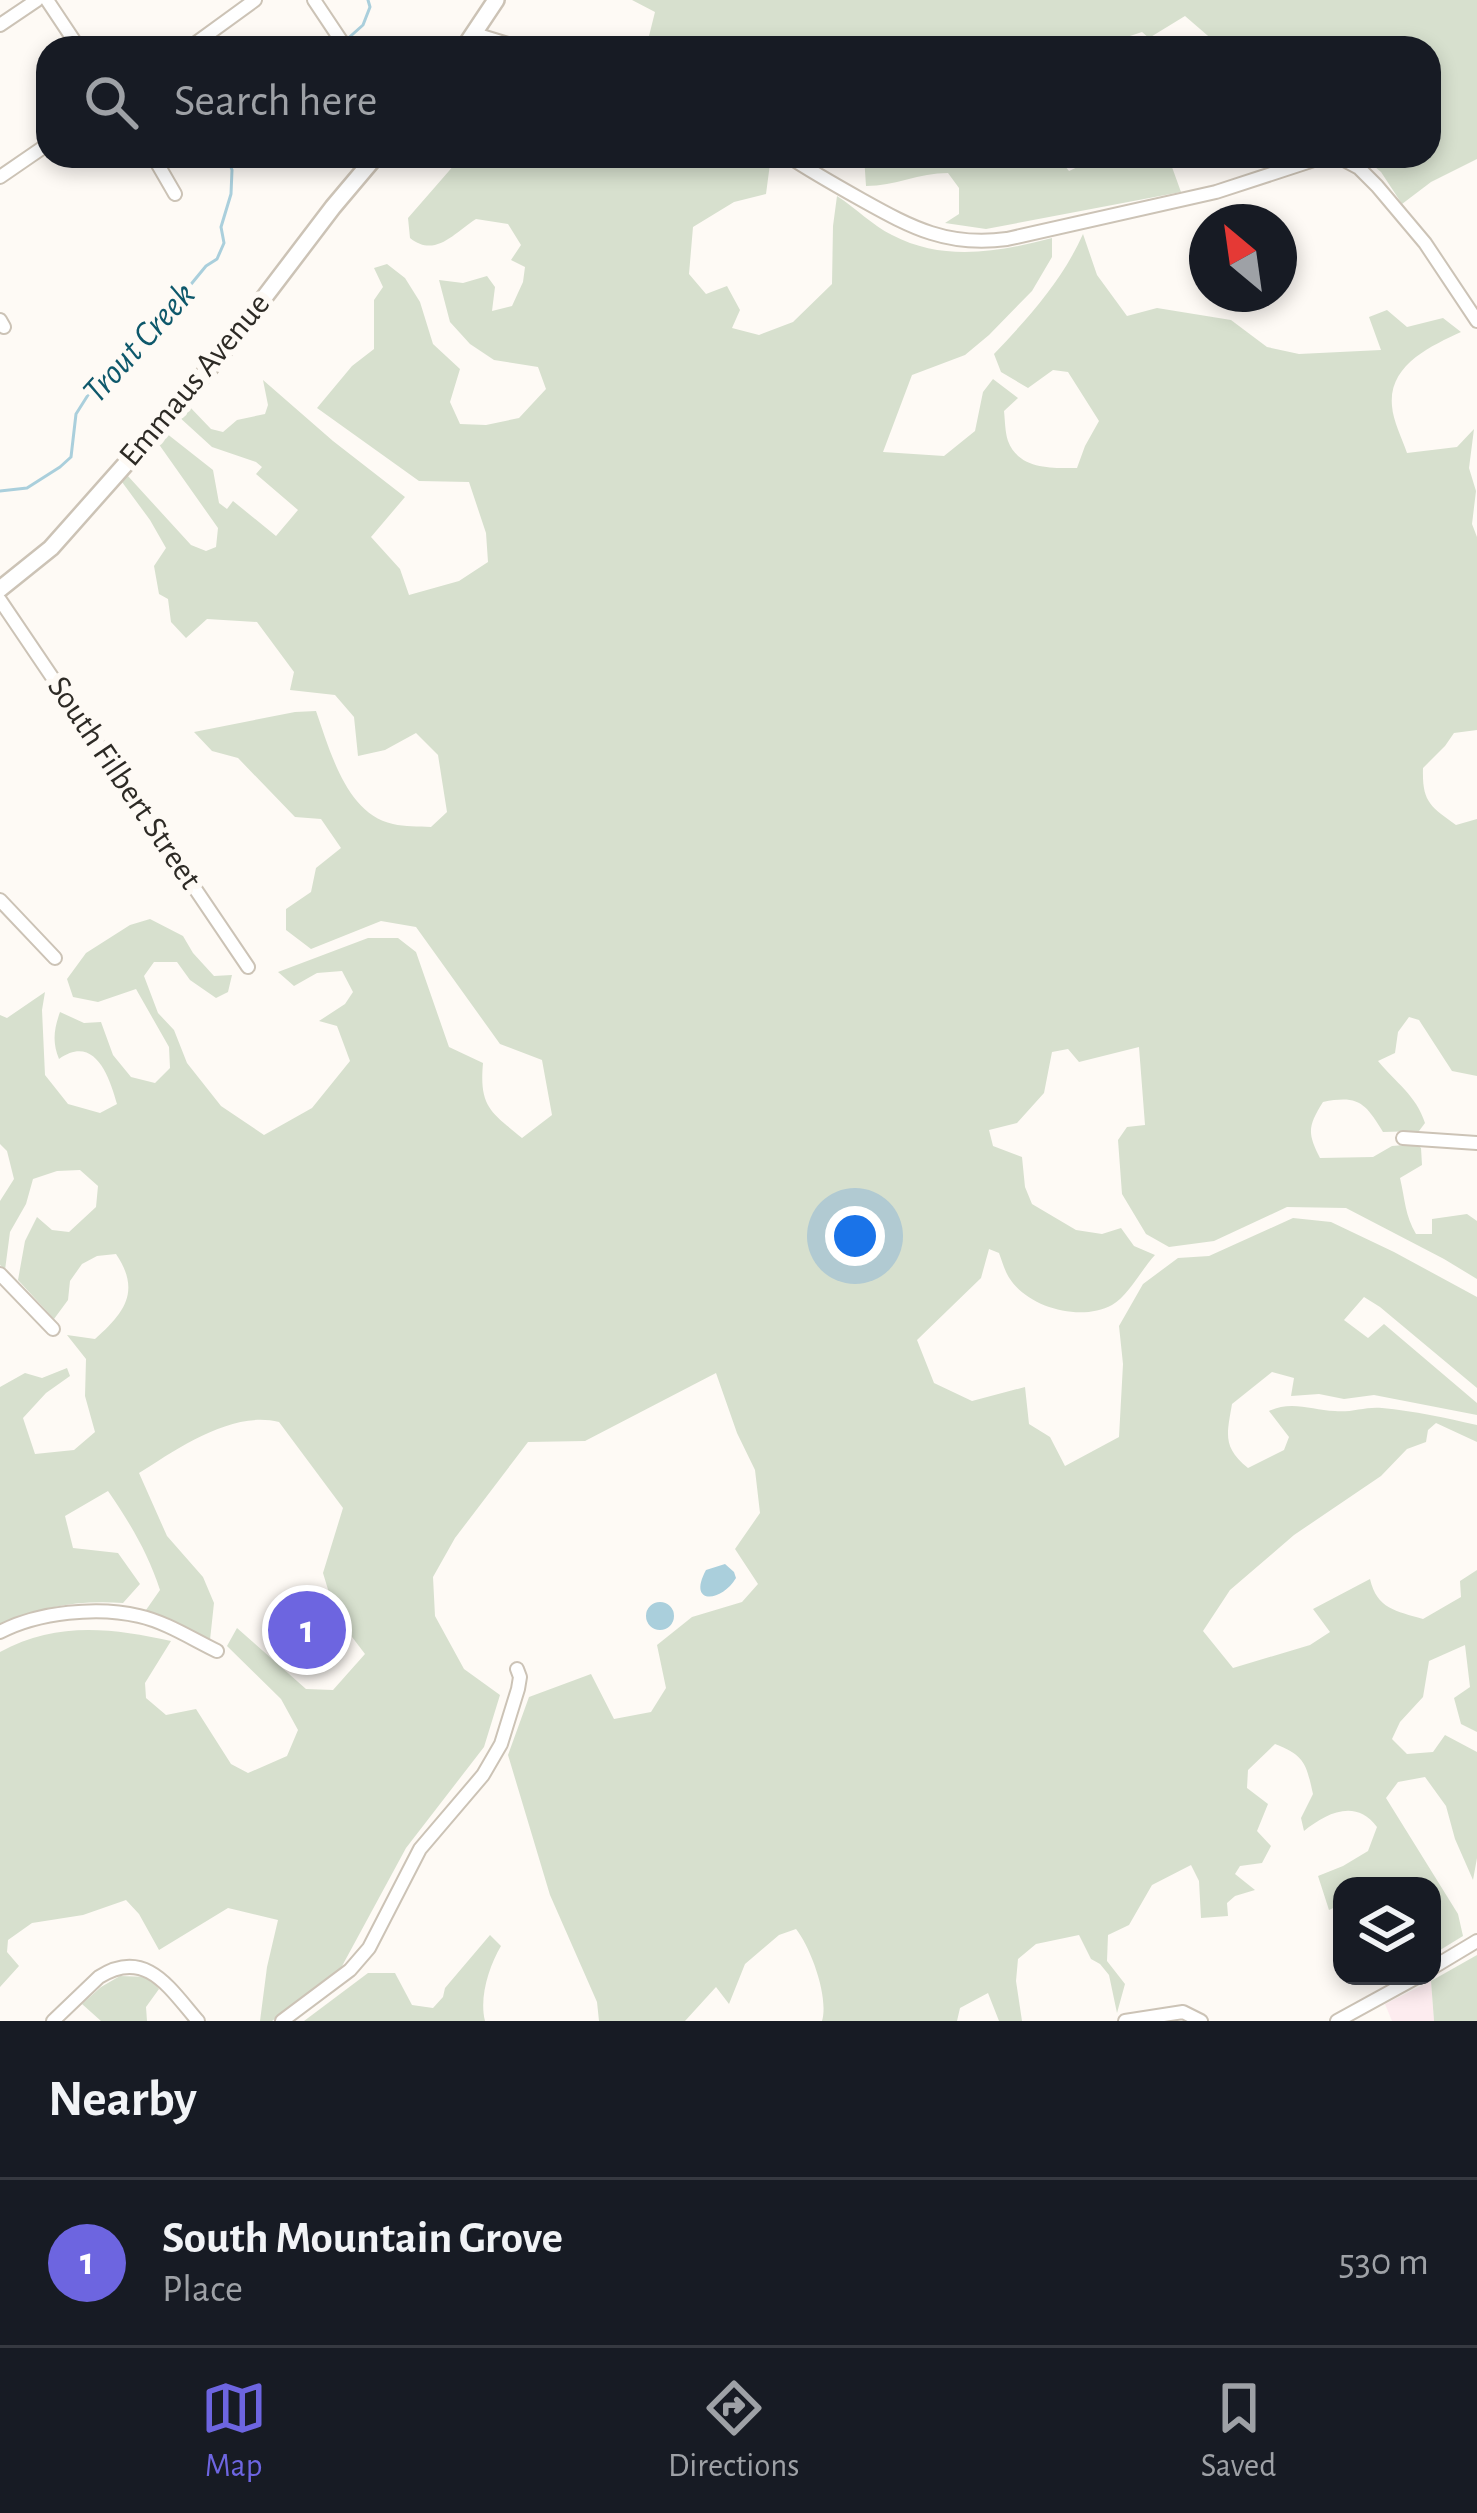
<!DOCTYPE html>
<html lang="en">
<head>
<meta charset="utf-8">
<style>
  :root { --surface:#171b24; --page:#20242c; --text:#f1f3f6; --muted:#9ea1a6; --line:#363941; --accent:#6d65e0 }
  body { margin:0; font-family:"Alegreya Sans",sans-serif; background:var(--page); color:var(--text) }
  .controls { position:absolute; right:36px; bottom:36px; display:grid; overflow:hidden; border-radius:24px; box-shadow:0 6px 18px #0003 }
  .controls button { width:108px; height:108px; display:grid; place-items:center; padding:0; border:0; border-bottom:3px solid var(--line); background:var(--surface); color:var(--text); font:60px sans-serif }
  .compass { position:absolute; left:1189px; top:204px; width:108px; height:108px; border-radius:50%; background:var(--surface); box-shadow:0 6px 18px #0003; rotate:331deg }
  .you { position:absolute; left:855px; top:1236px; width:42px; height:42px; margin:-30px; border:9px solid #fff; border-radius:50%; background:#1a73e8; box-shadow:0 0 0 18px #1a73e833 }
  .badge { display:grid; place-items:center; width:78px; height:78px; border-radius:50%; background:var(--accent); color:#fff; font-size:39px; font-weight:700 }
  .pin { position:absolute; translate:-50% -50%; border:6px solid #fff; box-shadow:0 3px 12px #0006 }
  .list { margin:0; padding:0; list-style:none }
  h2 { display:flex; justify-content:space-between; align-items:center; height:156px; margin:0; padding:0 48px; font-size:51px }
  h2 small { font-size:39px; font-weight:400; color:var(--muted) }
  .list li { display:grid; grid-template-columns:78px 1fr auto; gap:36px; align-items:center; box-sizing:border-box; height:168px; padding:0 48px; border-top:3px solid var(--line) }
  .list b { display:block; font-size:45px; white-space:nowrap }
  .list p { margin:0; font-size:39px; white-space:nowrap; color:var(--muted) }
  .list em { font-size:39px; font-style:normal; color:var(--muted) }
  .icon { flex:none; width:66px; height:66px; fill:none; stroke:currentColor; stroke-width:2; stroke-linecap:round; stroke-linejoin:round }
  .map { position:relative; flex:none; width:1477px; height:2021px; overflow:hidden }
  .search { position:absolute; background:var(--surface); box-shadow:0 6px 18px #0003; left:36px; right:36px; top:36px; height:132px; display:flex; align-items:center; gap:30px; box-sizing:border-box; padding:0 42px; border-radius:36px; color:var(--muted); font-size:45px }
  .sheet { height:324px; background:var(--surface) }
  nav { display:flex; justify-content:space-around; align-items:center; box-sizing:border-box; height:168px; border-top:3px solid var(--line); background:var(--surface); font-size:33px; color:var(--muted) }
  nav a { display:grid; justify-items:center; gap:6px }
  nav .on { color:var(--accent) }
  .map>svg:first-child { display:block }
  .commercial { fill:#fdecef }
  .green { fill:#d7e0ce }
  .water { fill:#aacfdc }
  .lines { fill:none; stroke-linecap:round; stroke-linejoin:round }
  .stream { stroke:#aacfdc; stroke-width:3 }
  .minor-casing { stroke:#ccc3b6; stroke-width:16 }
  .major-casing { stroke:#ccc3b6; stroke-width:20 }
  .minor { stroke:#fff; stroke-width:12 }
  .major { stroke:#fff; stroke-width:15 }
  .labels { text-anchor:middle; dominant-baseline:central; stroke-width:12; stroke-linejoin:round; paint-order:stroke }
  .street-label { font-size:33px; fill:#2d2a25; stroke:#fefaf5 }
  .water-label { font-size:36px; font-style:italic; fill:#0e586b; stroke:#fefaf5 }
</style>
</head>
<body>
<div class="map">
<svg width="1477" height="2021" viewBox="0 0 1477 2021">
  <rect width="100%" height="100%" fill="#fefaf5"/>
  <path class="commercial" d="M 1431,1981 L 1434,2021 L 1392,2021 L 1385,2004 Z"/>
  <path class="green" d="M 632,0 L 1477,0 L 1477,159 L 1431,182 L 1402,204 L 1381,172 L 1362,156 L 1429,156 L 1429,48 L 1222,48 L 1185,16 L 1149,38 L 1142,32 L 1124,38 L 1113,48 L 646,48 L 655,12 Z
    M 462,156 L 771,156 L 766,194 L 734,202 L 693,227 L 689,274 L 706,294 L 727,286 L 740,310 L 732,328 L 759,335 L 793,322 L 832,284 L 833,226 L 837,196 C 856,208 873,226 892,235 C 944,262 998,252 1052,238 L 1052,257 L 1032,291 L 989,335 L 965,355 L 912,375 L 883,452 L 944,456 L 975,431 L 983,392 L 993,379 L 1018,398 L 1004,411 C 1005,420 1005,432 1008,441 C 1019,470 1052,468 1077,468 L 1085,446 L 1099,421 L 1068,372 L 1053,370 L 1028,388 L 1001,372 L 994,354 C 1029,317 1062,281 1083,234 L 1097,275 L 1127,316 L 1157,308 L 1231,320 L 1267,347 L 1299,354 L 1381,350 L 1369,317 L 1387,310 L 1407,327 L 1443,318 L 1461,332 C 1431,346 1388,365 1392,406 C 1393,421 1402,438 1407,453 L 1457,447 L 1474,429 L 1469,468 L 1476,491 L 1472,524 L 1477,537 L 1477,730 L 1454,733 L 1445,746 L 1423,768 C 1422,802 1430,806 1456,825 L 1477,819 L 1477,1076 L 1452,1071 L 1419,1020 L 1409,1017 L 1398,1032 L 1395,1053 L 1378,1061 C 1396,1083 1416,1095 1425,1123 L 1419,1131 L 1383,1132 C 1365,1103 1359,1095 1323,1102 C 1308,1126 1307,1133 1320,1158 L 1373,1157 L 1392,1146 L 1416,1144 L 1421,1148 L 1422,1165 L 1400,1178 C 1405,1199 1405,1216 1416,1234 L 1432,1234 L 1432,1219 L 1467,1214 L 1477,1221 L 1477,1279 L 1444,1259 L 1346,1208 L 1287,1207 L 1214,1241 L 1169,1247 L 1146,1234 L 1122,1194 L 1118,1140 L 1127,1127 L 1145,1125 L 1139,1047 L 1079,1062 L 1068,1049 L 1052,1052 L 1044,1093 L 1017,1123 L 989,1130 L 993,1146 L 1022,1157 L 1025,1187 L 1032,1204 L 1076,1230 L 1102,1234 L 1121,1228 L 1134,1246 L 1155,1255 C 1141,1270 1129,1295 1112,1305 C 1081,1322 1029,1308 1010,1279 C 1005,1272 1002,1261 999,1253 L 989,1249 L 981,1278 L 917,1340 L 934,1383 L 972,1401 L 1025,1387 L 1029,1424 L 1050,1437 L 1065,1466 L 1119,1437 L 1123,1364 L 1119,1326 L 1143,1284 L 1178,1258 L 1209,1256 L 1293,1218 L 1331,1222 L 1394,1252 L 1477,1297 L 1477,1388 L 1380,1307 L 1364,1297 L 1344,1320 L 1368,1338 L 1384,1324 L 1477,1403 L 1477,1415 L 1374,1395 L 1344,1399 L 1319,1394 L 1291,1396 L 1294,1378 L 1272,1372 L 1232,1404 C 1227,1434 1222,1447 1248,1468 L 1284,1450 L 1289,1437 L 1269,1411 C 1291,1400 1312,1410 1335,1411 C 1350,1413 1367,1406 1382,1408 C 1414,1411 1446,1418 1477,1425 L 1477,1442 L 1436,1423 L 1428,1430 L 1426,1442 L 1407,1449 L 1381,1476 L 1294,1535 L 1230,1590 L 1203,1631 L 1233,1668 L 1310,1645 L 1330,1632 L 1313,1609 L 1370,1579 C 1377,1609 1396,1611 1423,1619 L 1461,1597 L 1460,1581 L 1477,1570 L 1477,1732 L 1461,1724 L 1454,1698 L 1470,1687 L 1465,1645 L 1429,1661 L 1423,1697 L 1400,1722 L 1392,1739 L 1407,1754 L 1433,1752 L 1445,1735 L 1477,1752 L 1477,1858 L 1473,1880 L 1455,1839 L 1446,1806 L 1425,1777 L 1398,1782 L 1386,1798 L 1458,1914 L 1463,1936 L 1432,1955 L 1432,1886 L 1342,1886 L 1342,1904 L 1329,1910 L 1318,1876 L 1343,1866 L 1368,1851 L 1377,1827 C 1356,1798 1326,1813 1304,1831 L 1301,1818 L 1313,1794 C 1306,1763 1305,1756 1275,1744 L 1248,1770 L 1247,1788 L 1268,1804 L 1257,1831 L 1271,1846 L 1262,1863 L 1240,1866 L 1235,1874 L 1255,1890 L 1235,1896 L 1227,1903 L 1228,1916 L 1201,1918 L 1199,1881 L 1191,1865 L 1152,1885 L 1129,1925 L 1108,1935 L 1107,1961 L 1125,1984 L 1117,2013 L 1109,1975 L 1100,1964 L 1091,1959 L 1079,1935 L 1036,1944 L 1018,1959 L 1016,1981 L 1022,2021 L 999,2021 L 988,1993 L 960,2008 L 957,2021 L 822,2021 C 829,1997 811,1948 796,1929 L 779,1935 L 745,1964 L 729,2004 L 716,1987 L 685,2021 L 599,2021 L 597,2002 L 550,1895 L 508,1755 L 529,1697 L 591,1674 L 614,1719 L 651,1712 L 666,1688 L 657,1645 L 692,1617 L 742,1602 L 758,1584 L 735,1549 L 760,1513 L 755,1470 L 737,1433 L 716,1373 L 585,1441 L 528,1442 L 455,1538 L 433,1577 L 435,1616 L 464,1669 L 500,1695 L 484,1747 L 406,1848 L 341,1968 L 272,2021 L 260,2021 L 267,1967 L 278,1920 L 228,1908 L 159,1950 L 139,1914 L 126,1900 L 83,1915 L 32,1923 L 8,1940 L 7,1952 L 19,1966 L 0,1987 L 0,1652 C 56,1621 112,1628 171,1641 L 145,1683 L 146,1698 L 166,1715 L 196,1709 L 231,1764 L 248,1773 L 287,1756 L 298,1730 L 281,1699 L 227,1646 L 237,1628 L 306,1689 L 333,1690 L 365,1654 L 336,1616 L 323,1573 L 343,1508 L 279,1422 C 232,1410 177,1449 139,1473 L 167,1536 L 203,1577 L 214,1603 L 210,1640 L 146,1610 L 160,1590 C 148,1553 130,1523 108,1491 L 65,1516 L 73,1548 L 118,1553 L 140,1584 L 123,1603 C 76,1600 43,1607 0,1624 L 0,1387 L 25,1373 L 42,1378 L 67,1368 L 70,1376 L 46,1393 L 23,1418 L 35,1454 L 74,1450 L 95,1432 L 85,1396 L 86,1359 L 67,1335 L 95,1339 C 125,1312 141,1291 116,1254 L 97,1256 L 82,1264 L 70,1281 L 68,1300 L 54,1319 L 18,1280 L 25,1241 L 37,1217 L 52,1230 L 69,1232 L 96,1207 L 98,1186 L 80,1170 L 57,1171 L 33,1179 L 26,1204 L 10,1232 L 5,1270 L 0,1265 L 0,1201 L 14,1179 L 7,1151 L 0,1144 L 0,1015 L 7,1018 L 45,992 L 42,1010 L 45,1075 L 68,1104 L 100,1113 L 117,1104 C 109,1075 94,1034 59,1059 C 52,1042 54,1029 60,1012 L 84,1023 L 101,1022 L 113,1055 L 131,1077 L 155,1083 L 170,1068 L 169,1047 L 136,989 L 98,1002 L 73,997 L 67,979 L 86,953 L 130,925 L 150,919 L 183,936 L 193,953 L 214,976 L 232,975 L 228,992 L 216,998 L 190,980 L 177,962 L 154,962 L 144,976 L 158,1013 L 174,1030 L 187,1063 L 221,1106 L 264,1135 L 312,1108 L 350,1061 L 337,1026 L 319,1021 L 345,1004 L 353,992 L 342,971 L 317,973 L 294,986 L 278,972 L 368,938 L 398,938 L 416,952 L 449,1047 L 483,1063 C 479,1107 491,1112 522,1138 L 552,1115 L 542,1060 L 500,1044 L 416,927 L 381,921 L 311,949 L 286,930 L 286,909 L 311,892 L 316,868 L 341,848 L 321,819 L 295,817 L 238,758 L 212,751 L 194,732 L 295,712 L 316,711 C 330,750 346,814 393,824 C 405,827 418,826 431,827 L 447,812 L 438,755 L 416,733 L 385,750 L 358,756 L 354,717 L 335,695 L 290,690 L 294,672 L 257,622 L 207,619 L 186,638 L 171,622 L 168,599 L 159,594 L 154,566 L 166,548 L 150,520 L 122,482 L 127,475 L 191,545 L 206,551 L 216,547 L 218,528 L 158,443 L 166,433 L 213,470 L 219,503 L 227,509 L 233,501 L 276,536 L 298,510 L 256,474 L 262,467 L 256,462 L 212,447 L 178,416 L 188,405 L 211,429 L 223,432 L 237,420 L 265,414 L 268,405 L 263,380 L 333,441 L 405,497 L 371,537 L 400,569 L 409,595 L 459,581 L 488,562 L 486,533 L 469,482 L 419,481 L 317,408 L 352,366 L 374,349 L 374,300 L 383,287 L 374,268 L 387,264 L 405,278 L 420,302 L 433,344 L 460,369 L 450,402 L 460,424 L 486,425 L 519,418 L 546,389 L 538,367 L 494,360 L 470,344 L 450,322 L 439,280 L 463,283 L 487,276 L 495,287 L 492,311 L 512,306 L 523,282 L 525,267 L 511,260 L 521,245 L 508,224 L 476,219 C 453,234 435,258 410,238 L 408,218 Z
    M 864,156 L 1057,156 L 1069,171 L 1101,156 L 1168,156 L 1181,192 L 986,229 L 945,223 L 959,214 L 959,188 L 948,173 C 919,173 895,186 866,186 Z
    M 490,1935 L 501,1946 C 489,1966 479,1998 485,2021 L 304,2021 L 368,1973 L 395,1973 L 412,2005 L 433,2008 L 443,1997 L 445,1988 Z
    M 1477,1955 L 1477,2021 L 1434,2021 L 1431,1981 Z
    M 120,1976 L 149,1977 L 159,1989 L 146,2007 L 147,2021 L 101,2021 L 82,2004 L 101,1987 Z"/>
  <path class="water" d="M 725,1564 L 734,1572 L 736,1578 C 721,1603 687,1605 706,1570 Z
    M646 1616a14 14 0 1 1 28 0a14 14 0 1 1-28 0Z"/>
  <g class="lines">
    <path class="stream" d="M 344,42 L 363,25 L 370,7 L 368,0
      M 0,491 L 27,488 L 60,467 L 71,457 L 76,414 L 88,395 L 111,380 L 115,370 L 139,342 L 143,330 L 183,294 L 206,266 L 217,259 L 224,243 L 221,227 L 231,194 L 232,170 L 227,156"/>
    <defs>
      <path id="minor" d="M 47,0 L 79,48
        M 314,0 L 346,48
        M 0,25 L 37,0
        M 475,34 L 521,48
        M 189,48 L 255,0
        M 153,156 L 175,194
        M 788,156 C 812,172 837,186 862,200 C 912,228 948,247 1007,239 L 1216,192 L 1314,160 L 1327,158 L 1344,160 L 1359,168 L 1377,186 L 1425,243 L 1477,321
        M 0,177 L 48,144
        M 0,320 L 4,327
        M 0,600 L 248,967
        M 0,900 L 55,958
        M 1403,1138 L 1477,1143
        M 0,1274 L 53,1329
        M 0,1632 C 38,1612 98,1606 139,1616 C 166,1622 192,1639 217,1651
        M 1432,1968 L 1477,1941
        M 53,2021 L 99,1977 C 146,1947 170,1989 198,2021
        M 282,2021 L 350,1970 L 369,1948 L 420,1849 L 483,1775 L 501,1744 L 518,1689 L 520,1677 L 517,1669
        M 1125,2021 L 1183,2012 L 1201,2021
        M 1337,2021 L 1419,1976"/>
      <path id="major" d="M 464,48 L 496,0
        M 0,589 L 51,548 L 146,441 L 219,357 L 333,207 L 376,156"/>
    </defs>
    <use href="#minor" class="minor-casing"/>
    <use href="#major" class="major-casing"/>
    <use href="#minor" class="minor"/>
    <use href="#major" class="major"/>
  </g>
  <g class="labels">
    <g class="street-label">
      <text transform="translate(195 380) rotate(-50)">Emmaus Avenue</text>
      <text transform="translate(124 783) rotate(56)">South Filbert Street</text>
    </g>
    <g class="water-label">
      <text transform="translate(139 343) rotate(-48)">Trout Creek</text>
    </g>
  </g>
</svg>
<div class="controls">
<button><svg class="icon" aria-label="layers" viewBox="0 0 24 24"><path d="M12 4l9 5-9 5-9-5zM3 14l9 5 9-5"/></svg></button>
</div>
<svg class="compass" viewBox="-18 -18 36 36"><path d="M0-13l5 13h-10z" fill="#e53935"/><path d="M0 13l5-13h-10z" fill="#9ea1a6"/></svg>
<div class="you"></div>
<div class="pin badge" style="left:307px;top:1630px">1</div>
<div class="search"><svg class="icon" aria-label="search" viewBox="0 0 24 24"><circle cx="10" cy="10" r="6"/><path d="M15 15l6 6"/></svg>Search here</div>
</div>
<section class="sheet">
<h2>Nearby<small></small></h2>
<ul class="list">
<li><span class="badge">1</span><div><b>South Mountain Grove</b><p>Place</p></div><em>530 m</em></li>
</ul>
</section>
<nav>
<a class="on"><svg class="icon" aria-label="map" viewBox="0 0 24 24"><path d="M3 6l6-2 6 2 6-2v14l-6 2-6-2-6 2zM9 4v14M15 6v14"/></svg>Map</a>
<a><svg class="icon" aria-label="directions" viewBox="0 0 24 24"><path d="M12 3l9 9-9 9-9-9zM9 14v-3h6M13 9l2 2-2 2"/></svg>Directions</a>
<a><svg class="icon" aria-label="saved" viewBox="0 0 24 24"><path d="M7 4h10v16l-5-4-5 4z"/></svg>Saved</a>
</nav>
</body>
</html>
